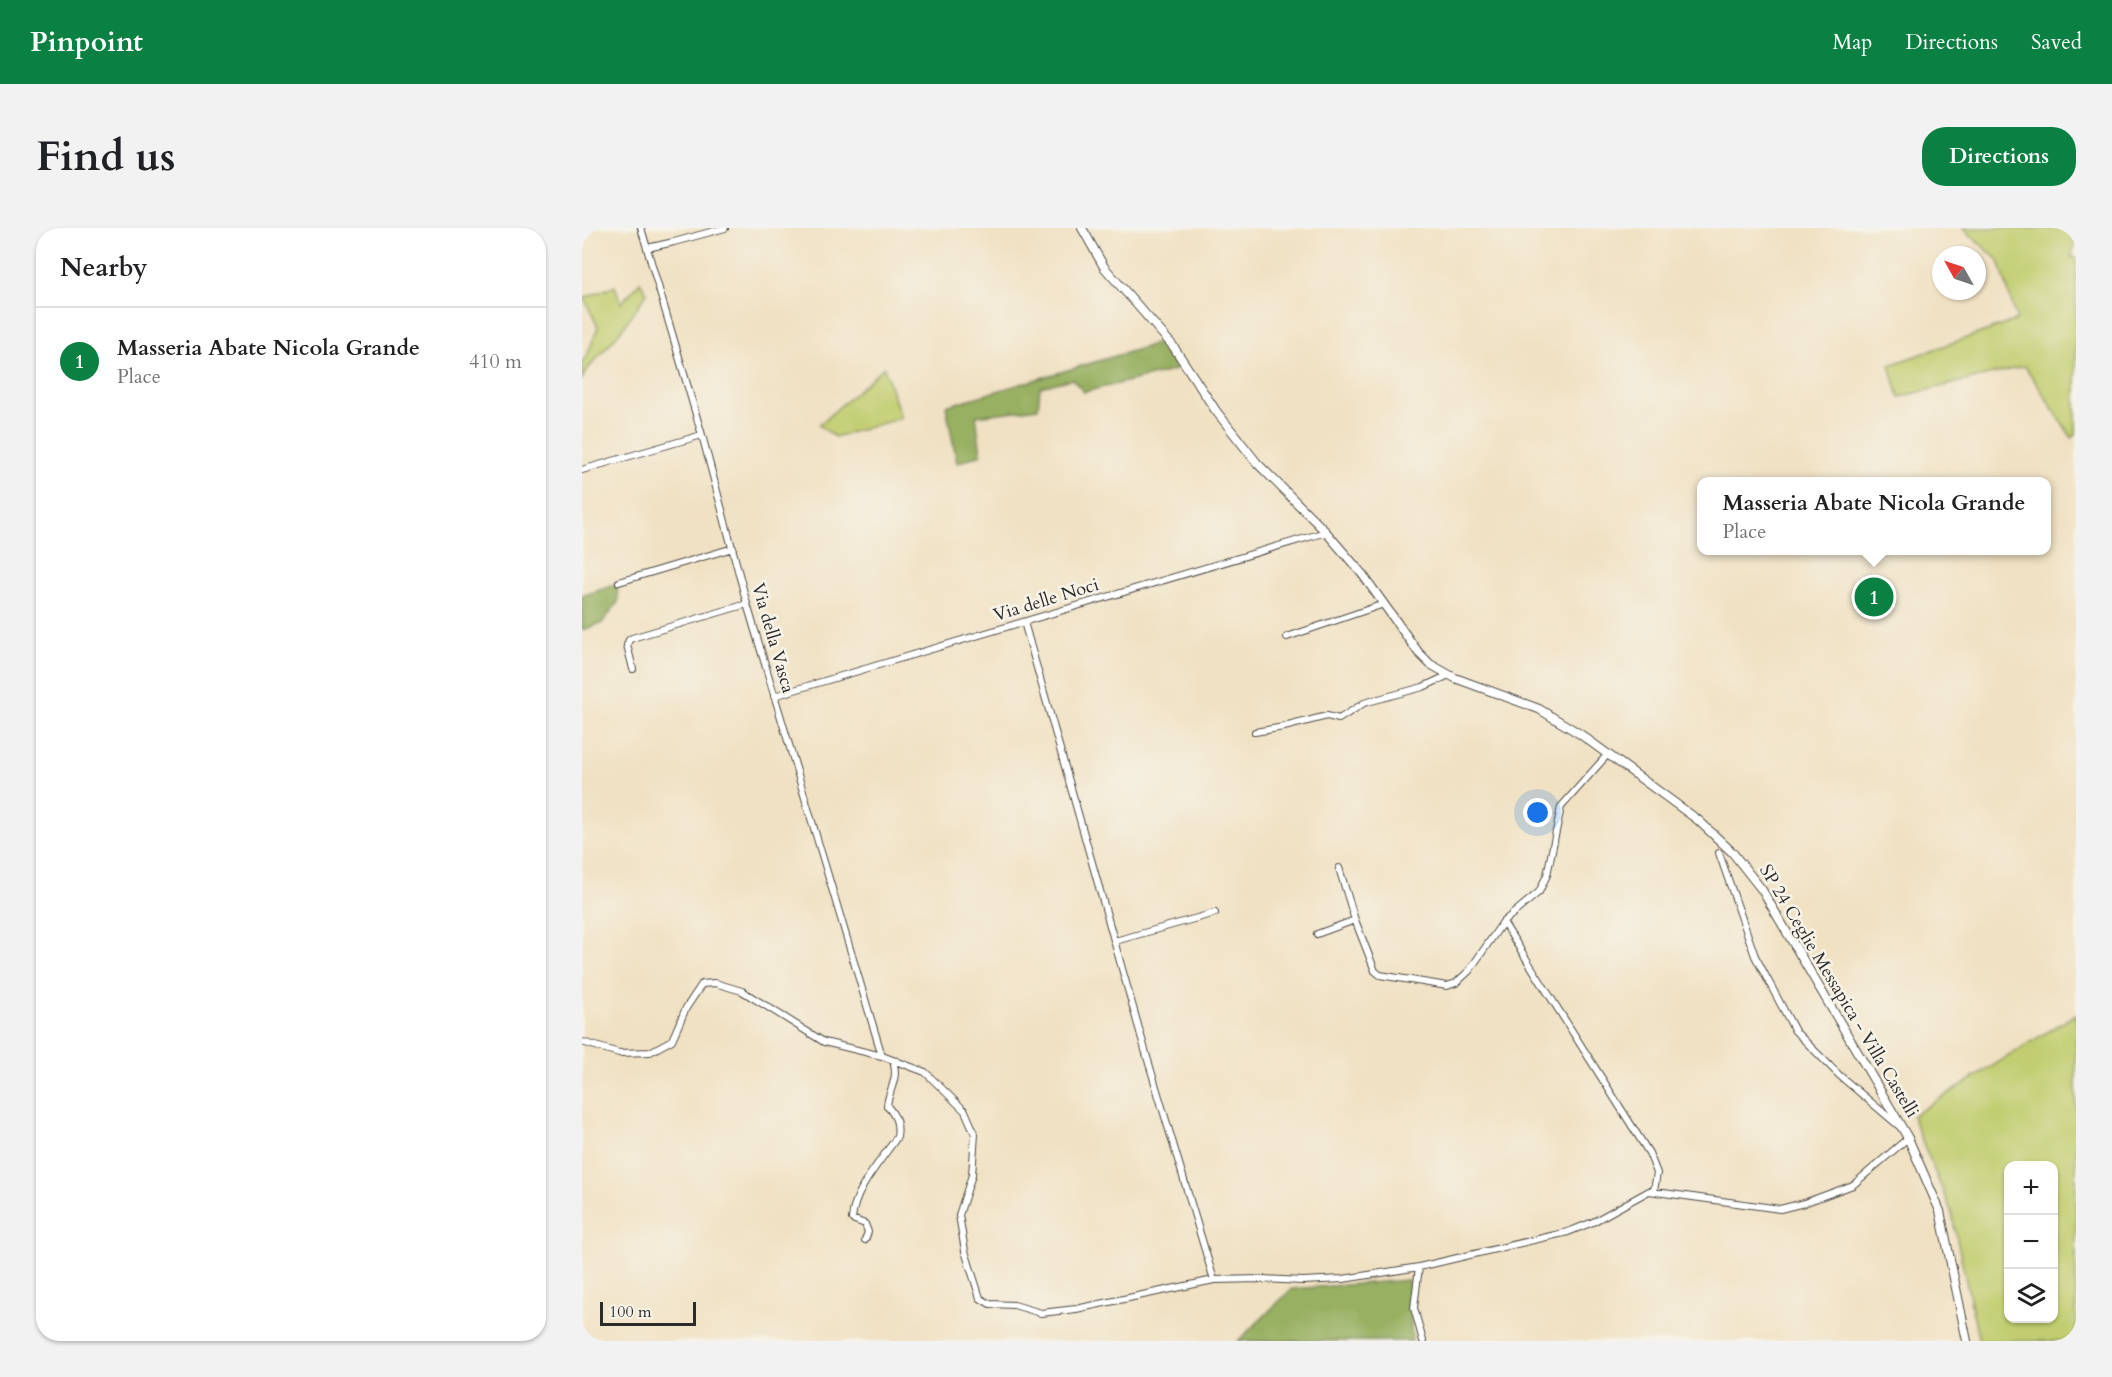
<!DOCTYPE html>
<html lang="en">
<head>
<meta charset="utf-8">
<style>
  :root { --surface:#fff; --page:#f2f2f2; --text:#202124; --muted:#757577; --line:#e0e0e0; --accent:#0b8043 }
  body { margin:0; font-family:Cardo,serif; background:var(--page); color:var(--text) }
  .controls { position:absolute; right:18px; bottom:18px; display:grid; overflow:hidden; border-radius:12px; box-shadow:0 2px 4px #0004 }
  .controls button { width:54px; height:54px; display:grid; place-items:center; padding:0; border:0; border-bottom:2px solid var(--line); background:var(--surface); color:var(--text); font:30px sans-serif }
  .compass { position:absolute; left:1350px; top:18px; width:54px; height:54px; border-radius:50%; background:var(--surface); box-shadow:0 2px 4px #0004; rotate:310deg }
  .scale { position:absolute; left:18px; bottom:15px; width:96px; box-sizing:border-box; padding-left:6px; border:3px solid #2b2b2b; border-top:0; font-size:16px; line-height:21px; white-space:nowrap; color:#2b2b2b; -webkit-text-stroke:4px #f7f3e8; paint-order:stroke }
  .you { position:absolute; left:956px; top:585px; width:21px; height:21px; margin:-15px; border:4px solid #fff; border-radius:50%; background:#1a73e8; box-shadow:0 0 0 9px #1a73e833 }
  .badge { display:grid; place-items:center; width:39px; height:39px; border-radius:50%; background:var(--accent); color:#fff; font-size:20px; font-weight:700 }
  .pin { position:absolute; translate:-50% -50%; border:3px solid #fff; box-shadow:0 2px 6px #0006 }
  .popup { position:absolute; left:1115px; top:249px; width:354px; height:78px; box-sizing:border-box; display:grid; place-content:center; border-radius:12px; background:var(--surface); filter:drop-shadow(0 2px 4px #0005); font-size:20px; white-space:nowrap; color:var(--muted) }
  .popup b { font-size:22px; color:var(--text) }
  .popup::after { content:''; position:absolute; left:50%; top:100%; margin-left:-12px; border:12px solid transparent; border-top-color:var(--surface) }
  .list { margin:0; padding:0; list-style:none }
  h2 { display:flex; justify-content:space-between; align-items:center; height:78px; margin:0; padding:0 24px; font-size:26px }
  h2 small { font-size:20px; font-weight:400; color:var(--muted) }
  .list li { display:grid; grid-template-columns:39px 1fr auto; gap:18px; align-items:center; box-sizing:border-box; height:108px; padding:0 24px; border-top:2px solid var(--line) }
  .list b { display:block; font-size:22px; white-space:nowrap }
  .list p { margin:0; font-size:20px; white-space:nowrap; color:var(--muted) }
  .list em { font-size:20px; font-style:normal; color:var(--muted) }
  .icon { flex:none; width:33px; height:33px; fill:none; stroke:currentColor; stroke-width:2; stroke-linecap:round; stroke-linejoin:round }
  .map { position:relative; flex:none; width:1494px; height:1113px; overflow:hidden; border-radius:24px }
  header { display:flex; align-items:center; gap:36px; box-sizing:border-box; height:84px; padding:0 30px; background:var(--accent); color:#fff }
  header strong { font-size:28px }
  nav { display:flex; gap:33px; margin-inline-start:auto; font-size:21px }
  .intro { display:flex; align-items:center; justify-content:space-between; box-sizing:border-box; height:144px; padding:0 36px }
  h1 { margin:0; font-size:42px }
  .button { padding:15px 27px; border-radius:24px; background:var(--accent); color:#fff; font-size:21px; font-weight:700 }
  main { display:flex; gap:36px; padding:0 36px }
  aside { flex:1; background:var(--surface); border-radius:24px; box-shadow:0 2px 4px #0004 }
  .map>svg:first-child { display:block }
  .green { fill:#c1cd6f; stroke:#767c4d; stroke-width:1.5; fill-rule:evenodd }
  .forest { fill:#98b062; stroke:#626e46; stroke-width:1.5 }
  .lines { fill:none; stroke-linecap:round; stroke-linejoin:round }
  .minor-casing { stroke:#494642; stroke-width:8 }
  .major-casing { stroke:#494642; stroke-width:10 }
  .minor { stroke:#fff; stroke-width:6 }
  .major { stroke:#fff; stroke-width:8 }
  .labels { text-anchor:middle; dominant-baseline:central; stroke-width:5; stroke-linejoin:round; paint-order:stroke }
  .street-label { font-size:18px; fill:#2b2b2b; stroke:#f7f3e8 }
</style>
</head>
<body>
<header>
<strong>Pinpoint</strong>
<nav><a>Map</a><a>Directions</a><a>Saved</a></nav>
</header>
<div class="intro"><h1>Find us</h1><a class="button">Directions</a></div>
<main>
<aside>
<h2>Nearby<small></small></h2>
<ul class="list">
<li><span class="badge">1</span><div><b>Masseria Abate Nicola Grande</b><p>Place</p></div><em>410 m</em></li>
</ul>
</aside>
<div class="map">
<svg width="1494" height="1113" viewBox="0 0 1494 1113">
  <rect width="100%" height="100%" fill="#f7f3e8"/>
  <filter id="ink" filterUnits="userSpaceOnUse"><feTurbulence type="fractalNoise" baseFrequency=".0167" numOctaves="2"/><feDisplacementMap in="SourceGraphic" scale="12" xChannelSelector="R" yChannelSelector="G"/><feConvolveMatrix kernelMatrix="1 2 1 2 8 2 1 2 1" color-interpolation-filters="sRGB"/></filter>
  <filter id="wash" filterUnits="userSpaceOnUse"><feTurbulence type="fractalNoise" baseFrequency=".008" numOctaves="4" result="noise"/><feDisplacementMap in="SourceGraphic" scale="24" xChannelSelector="R" yChannelSelector="G"/><feGaussianBlur stdDeviation="1.35" result="paint"/><feColorMatrix in="noise" values="0 0 0 0 0 0 0 0 0 0 0 0 0 0 0 0 0 1.4 0 .05"/><feComposite in="paint" operator="in"/></filter>
  <g filter="url(#wash)">
    <rect width="100%" height="100%" fill="#f0e1c3"/>
    <path class="green" d="M 1381,0 L 1494,0 L 1494,13 L 1489,29 L 1494,29 L 1494,207 L 1490,210 L 1443,138 L 1317,169 L 1308,137 L 1435,92 L 1417,33 Z
      M 58,54 L 65,65 L 38,104 L 4,143 L 0,152 L 0,133 L 5,128 L 16,99 L 2,70 L 33,58 L 39,75 Z
      M 302,139 L 319,190 L 253,209 L 237,197 Z
      M 1494,786 L 1494,1113 L 1397,1113 L 1369,983 L 1330,888 ZM 1426,938 L 1472,938 L 1472,1090 L 1426,1090 Z"/>
    <path class="forest" d="M 581,114 L 594,142 L 502,164 L 490,151 L 458,159 L 456,180 L 394,188 L 399,226 L 375,235 L 364,178 Z
      M 35,356 L 36,374 L 20,395 L 0,402 L 0,368 Z
      M 826,1052 L 830,1113 L 656,1113 L 710,1061 Z"/>
  </g>
  <g filter="url(#ink)">
    <g class="lines">
      <defs>
        <path id="minor" d="M 59,0 L 120,207 L 165,376 L 300,828
          M 65,20 L 92,14 L 143,0
          M 0,242 L 120,207
          M 37,354 L 151,320
          M 442,394 L 565,829 L 632,1052
          M 705,409 L 802,376
          M 51,441 L 45,417 L 47,412 L 50,410 L 165,376
          M 192,468 L 744,304
          M 673,504 L 702,499 L 745,488 L 757,491 L 782,475 L 841,459 L 867,447
          M 1137,625 L 1173,728 L 1213,803 L 1257,847 L 1317,898
          M 757,640 L 773,692 L 793,743 L 798,747 L 865,758 L 874,755 L 887,743 L 921,694 L 957,664 L 965,647 L 979,579 L 1026,526
          M 921,694 L 1067,925 L 1075,945 L 1072,963
          M 735,706 L 773,692
          M 533,713 L 633,685
          M 0,814 L 37,825 L 68,824 L 90,812 L 104,780 L 120,756 L 133,755 L 160,763 L 242,814 L 300,828 L 343,844 L 383,883 L 393,906 L 390,947 L 377,987 L 383,1023 L 398,1070 L 408,1076 L 432,1077 L 459,1085 L 494,1081 L 632,1052 L 679,1051 L 721,1053 L 761,1051 L 837,1039 L 986,1004 L 1011,994 L 1067,963 L 1198,981 L 1222,975 L 1271,957 L 1326,910
          M 283,1012 L 286,1004 L 283,996 L 270,991 C 272,961 299,933 315,909 C 317,896 314,888 305,878 C 306,864 316,852 312,837 L 315,833
          M 837,1039 L 832,1080 L 841,1113"/>
        <path id="major" d="M 500,0 L 522,39 L 591,118 L 634,183 L 675,235 L 744,304 L 781,347 L 836,424 L 848,436 L 873,450 L 957,481 L 998,506 L 1116,592 L 1150,624 L 1180,662 L 1326,910 L 1358,983 L 1385,1113"/>
      </defs>
      <use href="#minor" class="minor-casing"/>
      <use href="#major" class="major-casing"/>
      <use href="#minor" class="minor"/>
      <use href="#major" class="major"/>
    </g>
  </g>
  <g class="labels">
    <g class="street-label">
      <text transform="translate(464 372) rotate(-17)">Via delle Noci</text>
      <text transform="translate(191 410) rotate(74)">Via della Vasca</text>
      <text transform="translate(1257 763) rotate(59)">SP 24 Ceglie Messapica - Villa Castelli</text>
    </g>
  </g>
</svg>
<div class="controls">
<button>+</button>
<button>−</button>
<button><svg class="icon" aria-label="layers" viewBox="0 0 24 24"><path d="M12 4l9 5-9 5-9-5zM3 14l9 5 9-5"/></svg></button>
</div>
<svg class="compass" viewBox="-18 -18 36 36"><path d="M0-13l5 13h-10z" fill="#e53935"/><path d="M0 13l5-13h-10z" fill="#757577"/></svg>
<div class="scale">100 m</div>
<div class="you"></div>
<div class="pin badge" style="left:1292px;top:369px">1</div>
<div class="popup"><b>Masseria Abate Nicola Grande</b>Place</div>
</div>
</main>
</body>
</html>
